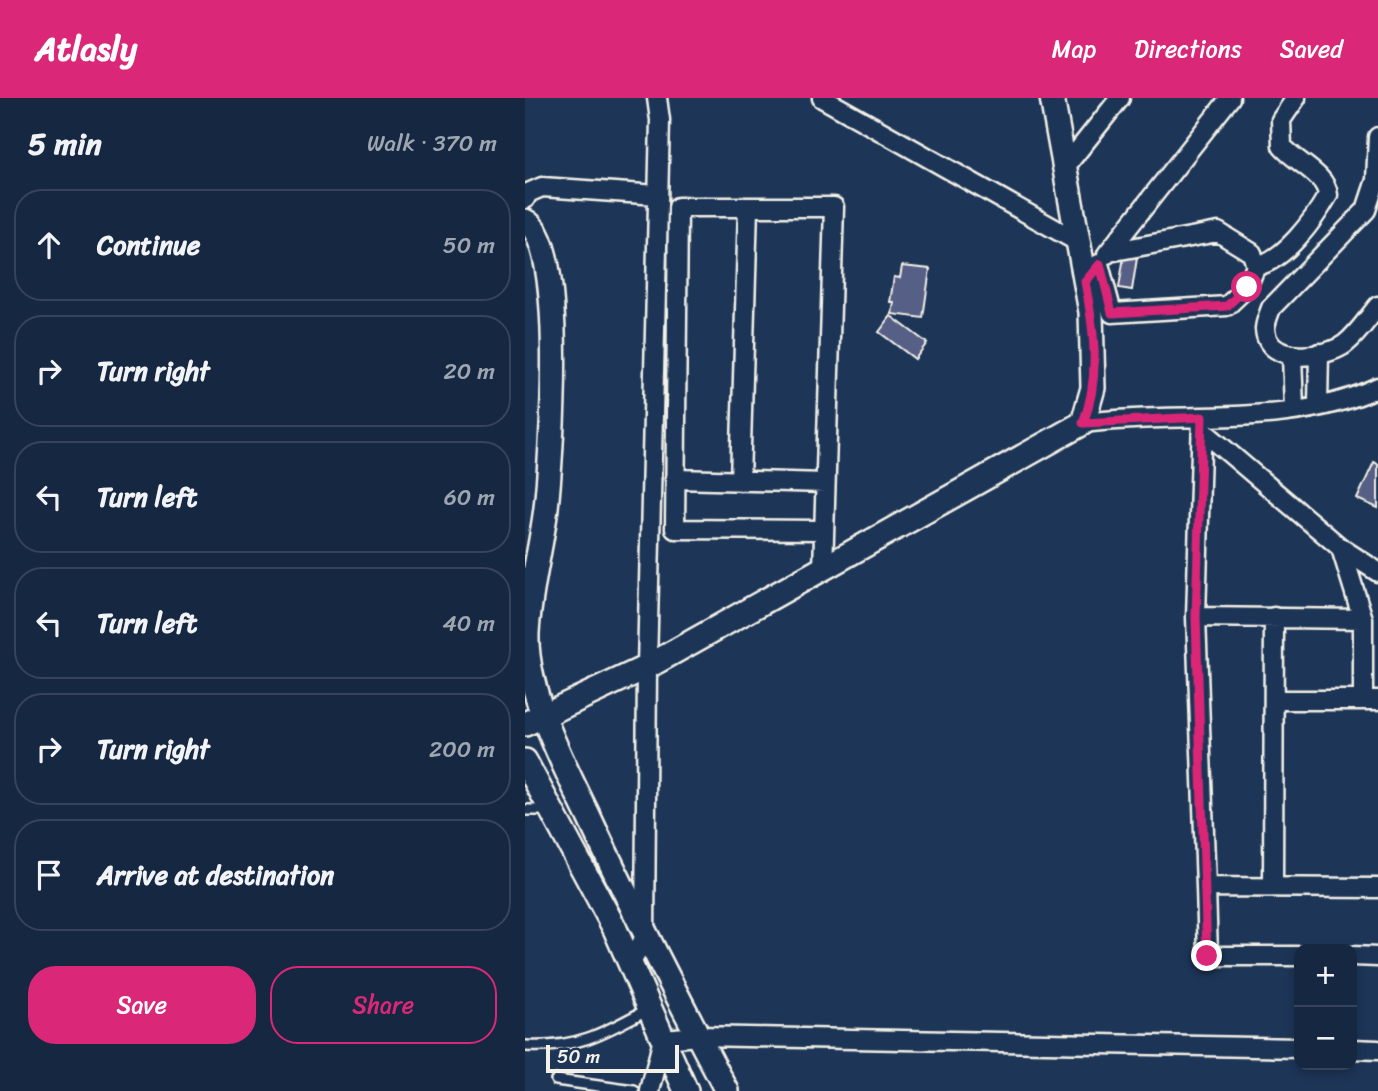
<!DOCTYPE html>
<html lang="en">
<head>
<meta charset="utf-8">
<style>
  :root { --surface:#162841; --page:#23344c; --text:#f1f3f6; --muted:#9ea6b1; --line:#35445a; --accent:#db2777 }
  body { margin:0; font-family:Sriracha,sans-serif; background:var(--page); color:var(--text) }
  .controls { position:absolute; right:21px; bottom:21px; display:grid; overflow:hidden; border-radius:14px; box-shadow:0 4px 10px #0003 }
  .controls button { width:63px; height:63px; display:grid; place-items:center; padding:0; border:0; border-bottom:2px solid var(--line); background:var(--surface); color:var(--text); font:35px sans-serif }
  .scale { position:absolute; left:21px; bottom:18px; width:133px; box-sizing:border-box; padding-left:7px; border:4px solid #f4f1e8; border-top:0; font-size:19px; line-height:24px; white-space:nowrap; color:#f4f1e8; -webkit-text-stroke:5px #1d3557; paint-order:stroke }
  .stop { position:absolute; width:21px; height:21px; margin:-16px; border:5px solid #db2777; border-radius:50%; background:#fff }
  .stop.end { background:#db2777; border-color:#fff; box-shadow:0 2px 7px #0008 }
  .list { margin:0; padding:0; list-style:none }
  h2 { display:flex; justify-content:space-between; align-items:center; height:91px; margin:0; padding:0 28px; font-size:30px }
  h2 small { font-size:23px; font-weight:400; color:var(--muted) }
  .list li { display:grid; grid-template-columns:46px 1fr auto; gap:21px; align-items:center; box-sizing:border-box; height:112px; margin:0 14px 14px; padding:0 14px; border:2px solid var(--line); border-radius:28px }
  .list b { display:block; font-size:26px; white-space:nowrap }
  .list em { font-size:23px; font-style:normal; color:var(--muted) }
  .actions { display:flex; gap:14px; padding:21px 28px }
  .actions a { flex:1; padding:16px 0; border:2px solid var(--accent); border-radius:28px; text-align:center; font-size:24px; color:var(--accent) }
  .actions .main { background:var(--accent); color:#fff }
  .icon { flex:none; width:38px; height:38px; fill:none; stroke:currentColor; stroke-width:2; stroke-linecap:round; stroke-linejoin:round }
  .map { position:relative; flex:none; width:853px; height:993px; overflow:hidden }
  header { display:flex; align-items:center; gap:42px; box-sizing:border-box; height:98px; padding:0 35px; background:var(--accent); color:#fff }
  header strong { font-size:33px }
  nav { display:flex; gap:38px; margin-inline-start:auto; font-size:24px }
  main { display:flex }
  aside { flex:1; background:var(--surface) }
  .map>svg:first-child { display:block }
  .building { fill:#575f85; stroke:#f4f1e8; stroke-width:2 }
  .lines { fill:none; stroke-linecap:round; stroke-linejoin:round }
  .service-casing { stroke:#f4f1e8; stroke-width:14 }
  .minor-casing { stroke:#f4f1e8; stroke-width:23 }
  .tertiary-casing { stroke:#f4f1e8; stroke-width:28 }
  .service { stroke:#1d3557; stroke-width:9 }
  .minor { stroke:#1d3557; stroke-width:18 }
  .tertiary { stroke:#1d3557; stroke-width:23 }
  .route { stroke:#db2777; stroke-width:9 }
</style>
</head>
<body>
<header>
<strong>Atlasly</strong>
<nav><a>Map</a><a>Directions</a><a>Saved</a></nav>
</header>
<main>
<aside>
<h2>5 min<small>Walk · 370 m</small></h2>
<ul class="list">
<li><svg class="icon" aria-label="ahead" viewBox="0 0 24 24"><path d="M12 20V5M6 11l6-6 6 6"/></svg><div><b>Continue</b></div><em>50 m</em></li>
<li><svg class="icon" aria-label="right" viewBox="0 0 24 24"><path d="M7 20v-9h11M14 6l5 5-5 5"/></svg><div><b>Turn right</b></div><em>20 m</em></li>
<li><svg class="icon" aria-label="left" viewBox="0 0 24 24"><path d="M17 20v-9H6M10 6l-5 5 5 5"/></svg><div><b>Turn left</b></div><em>60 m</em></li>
<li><svg class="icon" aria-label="left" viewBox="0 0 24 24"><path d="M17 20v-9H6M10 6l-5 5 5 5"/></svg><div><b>Turn left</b></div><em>40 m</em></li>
<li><svg class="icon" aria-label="right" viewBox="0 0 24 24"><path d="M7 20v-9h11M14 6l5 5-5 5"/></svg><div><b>Turn right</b></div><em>200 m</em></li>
<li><svg class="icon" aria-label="arrive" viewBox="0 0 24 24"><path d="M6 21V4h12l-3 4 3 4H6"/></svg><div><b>Arrive at destination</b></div></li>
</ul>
<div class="actions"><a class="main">Save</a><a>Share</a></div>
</aside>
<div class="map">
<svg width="853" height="993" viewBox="0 0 853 993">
  <rect width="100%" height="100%" fill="#1d3557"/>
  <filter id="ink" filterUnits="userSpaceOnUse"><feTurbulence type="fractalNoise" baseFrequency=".0143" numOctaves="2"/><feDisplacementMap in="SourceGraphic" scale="14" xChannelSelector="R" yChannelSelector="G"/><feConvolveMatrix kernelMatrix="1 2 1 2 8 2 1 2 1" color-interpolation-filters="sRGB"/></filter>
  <g filter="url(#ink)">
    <path class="building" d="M 599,158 L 612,160 L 607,192 L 594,190 Z
      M 377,168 L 405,171 L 398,220 L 367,216 L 369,204 L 365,204 L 369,179 L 375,180 Z
      M 366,218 L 402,245 L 390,261 L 354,234 Z
      M 849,364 L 853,366 L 853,410 L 832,401 Z"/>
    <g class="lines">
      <defs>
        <path id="service" d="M 0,712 L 24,712
          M 0,948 C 52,951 79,935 123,911
          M 31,982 L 109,993"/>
        <path id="minor" d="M 297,0 L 553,144
          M 853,39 L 851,82 L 841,112 L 746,210 C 744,216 740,225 740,231 C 742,268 801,260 820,246 C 833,236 843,220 853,208
          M 540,69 L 595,0
          M 0,101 L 3,95 L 17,89 L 133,97
          M 582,156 L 705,0
          M 574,166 L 587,215 L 702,208 L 722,189 L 731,168 L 727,155 L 693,134 L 584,154
          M 731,168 C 759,163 789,122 803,97 C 801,76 770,64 757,48 L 756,22 L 771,0
          M 767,258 L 769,311
          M 793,306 L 794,255
          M 677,319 L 671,519 L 681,789 L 853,790
          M 558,325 C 654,312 763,332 853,289
          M 677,332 L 816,450 L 853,474
          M 150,381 L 300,385
          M 215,383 L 223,109
          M 297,432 L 150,431 L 153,109 L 309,109 L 298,471
          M 816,450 L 838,521 L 838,602
          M 671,519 L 838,521
          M 749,602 L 853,602
          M 681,789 L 683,858 L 774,858
          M 748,789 L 749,519
          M 827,858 L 853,859
          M 106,865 L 120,839 L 122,569 L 135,22 L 132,0
          M 827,951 L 853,952
          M 125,993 L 138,941 L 173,938 L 774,950"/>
        <path id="tertiary" d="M 0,123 C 43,142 26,364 21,410 C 16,451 4,494 2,535 C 0,593 39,668 64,719 C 107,812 154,902 202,993
          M 0,626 L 122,569 L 558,325 L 568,290 L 566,214 L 527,0
          M 0,663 L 90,831 L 161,993"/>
      </defs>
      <use href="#service" class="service-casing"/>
      <use href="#minor" class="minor-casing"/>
      <use href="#tertiary" class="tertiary-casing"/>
      <use href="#service" class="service"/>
      <use href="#minor" class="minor"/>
      <use href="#tertiary" class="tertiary"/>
    </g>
  </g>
  <g class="lines" filter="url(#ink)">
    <path class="route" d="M 682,858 L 671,519 L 677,319 L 558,325 C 576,280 569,230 560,184 L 575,166 L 587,215 L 702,208 L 722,189"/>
  </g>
</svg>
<div class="controls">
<button>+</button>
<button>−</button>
</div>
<div class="scale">50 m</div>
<div class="stop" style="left:722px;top:189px"></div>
<div class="stop end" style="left:682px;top:858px"></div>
</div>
</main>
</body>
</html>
